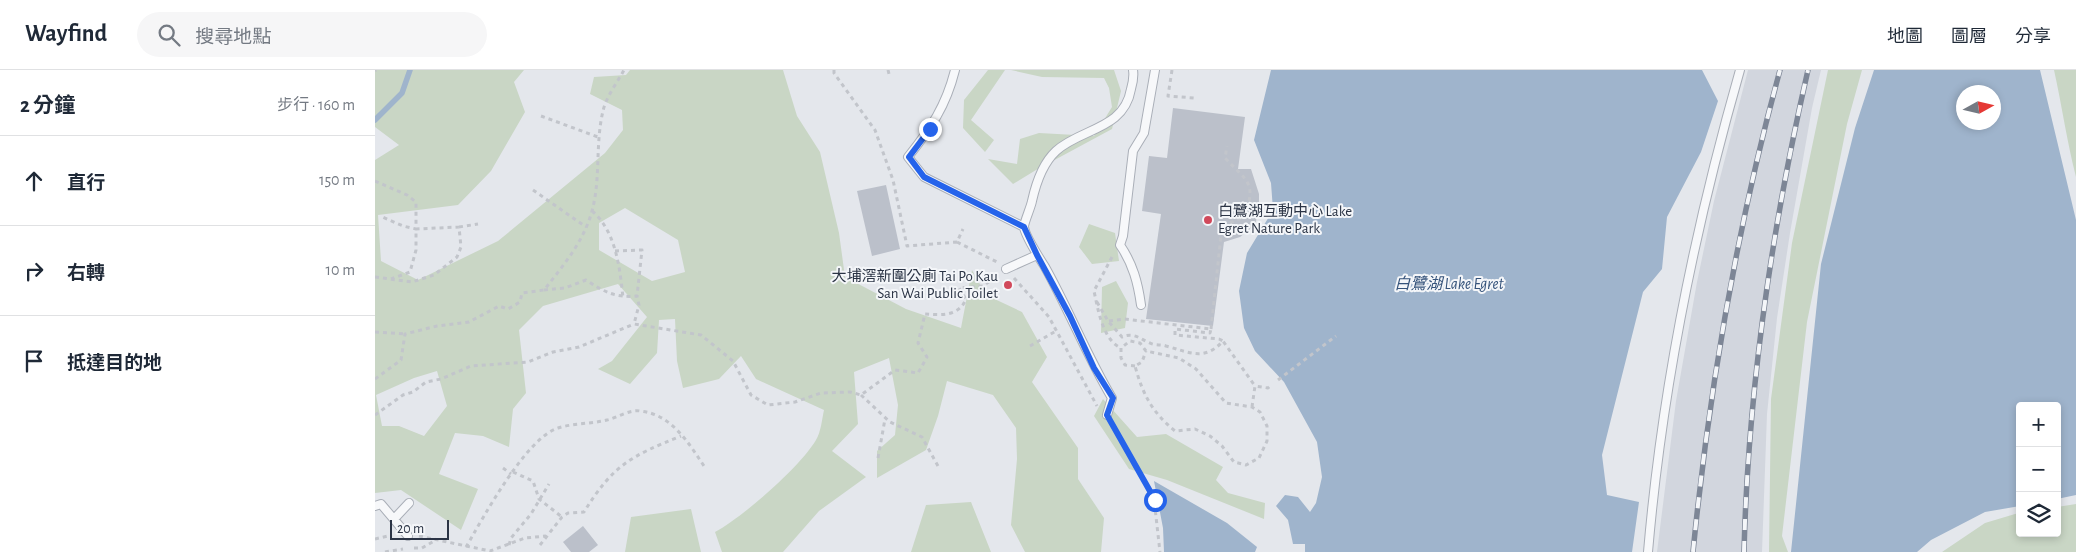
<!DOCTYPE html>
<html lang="zh-TW">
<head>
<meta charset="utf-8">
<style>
  :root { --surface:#fff; --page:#f6f6f7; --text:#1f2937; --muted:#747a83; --line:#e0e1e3 }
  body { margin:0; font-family:"Alegreya Sans","Noto Sans TC",sans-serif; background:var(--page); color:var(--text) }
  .controls { position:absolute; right:15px; bottom:15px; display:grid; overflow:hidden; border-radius:5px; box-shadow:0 2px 8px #0003 }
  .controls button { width:45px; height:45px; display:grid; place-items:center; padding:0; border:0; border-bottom:1px solid var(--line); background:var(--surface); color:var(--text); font:25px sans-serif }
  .compass { position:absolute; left:1581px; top:15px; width:45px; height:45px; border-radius:50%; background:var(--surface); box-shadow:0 2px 8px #0003; rotate:82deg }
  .scale { position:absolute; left:15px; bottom:12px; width:59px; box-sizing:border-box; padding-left:5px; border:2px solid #2b3445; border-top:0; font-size:14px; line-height:18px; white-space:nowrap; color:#2b3445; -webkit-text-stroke:4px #f4f6f9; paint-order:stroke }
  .stop { position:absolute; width:15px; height:15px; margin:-11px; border:4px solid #2563eb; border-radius:50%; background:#fff }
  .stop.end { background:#2563eb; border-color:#fff; box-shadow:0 1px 5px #0008 }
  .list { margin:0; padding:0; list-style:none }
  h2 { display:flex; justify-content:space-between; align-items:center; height:65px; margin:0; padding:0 20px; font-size:21px }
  h2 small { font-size:16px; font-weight:400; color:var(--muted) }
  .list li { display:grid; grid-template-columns:32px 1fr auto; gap:15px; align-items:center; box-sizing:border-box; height:90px; padding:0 20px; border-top:1px solid var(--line) }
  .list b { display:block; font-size:19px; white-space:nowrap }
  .list em { font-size:16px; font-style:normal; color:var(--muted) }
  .icon { flex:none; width:28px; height:28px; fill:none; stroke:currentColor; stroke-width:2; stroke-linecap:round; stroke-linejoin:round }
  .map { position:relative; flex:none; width:1701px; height:482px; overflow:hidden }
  header { display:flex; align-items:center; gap:30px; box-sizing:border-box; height:70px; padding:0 25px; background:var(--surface); border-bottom:1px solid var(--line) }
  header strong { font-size:24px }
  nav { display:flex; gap:28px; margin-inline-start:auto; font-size:18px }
  .search { width:350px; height:45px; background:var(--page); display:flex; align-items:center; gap:12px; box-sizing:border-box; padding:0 18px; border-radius:28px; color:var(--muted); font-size:19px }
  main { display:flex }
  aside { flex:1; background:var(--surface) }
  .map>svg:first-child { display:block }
  .built { fill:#d2d6de }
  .green { fill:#c9d6c5; fill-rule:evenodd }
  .water { fill:#9fb4cc; fill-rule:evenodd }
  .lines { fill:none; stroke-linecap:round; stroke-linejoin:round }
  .stream { stroke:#9fb4cc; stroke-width:5.5 }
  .building { fill:#bbc0ca }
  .lane-casing { stroke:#a9aeb7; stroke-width:10 }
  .path { stroke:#c2c5cb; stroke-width:3; stroke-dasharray:4 4; stroke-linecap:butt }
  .lane { stroke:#f7f8fa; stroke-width:8 }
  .rail-casing { stroke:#7d8696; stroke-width:5.5 }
  .rail { stroke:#f4f6f9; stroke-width:4; stroke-dasharray:11; stroke-linecap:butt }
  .route { stroke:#2563eb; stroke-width:6 }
  .poi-dot { fill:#d1495b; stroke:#f4f6f9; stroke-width:2 }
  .labels { text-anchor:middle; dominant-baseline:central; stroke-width:4; stroke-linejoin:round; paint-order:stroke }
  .poi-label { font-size:15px; fill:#2b3445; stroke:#f4f6f9; text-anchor:start }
  .water-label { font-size:16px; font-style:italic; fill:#34527a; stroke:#f4f6f9 }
</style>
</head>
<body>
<header>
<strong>Wayfind</strong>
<div class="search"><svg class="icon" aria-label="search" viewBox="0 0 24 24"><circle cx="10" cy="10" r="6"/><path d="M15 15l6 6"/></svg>搜尋地點</div>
<nav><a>地圖</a><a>圖層</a><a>分享</a></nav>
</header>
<main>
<aside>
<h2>2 分鐘<small>步行 · 160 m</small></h2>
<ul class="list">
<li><svg class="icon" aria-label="ahead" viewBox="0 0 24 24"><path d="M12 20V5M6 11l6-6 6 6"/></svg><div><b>直行</b></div><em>150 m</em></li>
<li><svg class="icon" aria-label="right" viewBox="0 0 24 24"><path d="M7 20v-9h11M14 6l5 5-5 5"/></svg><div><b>右轉</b></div><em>10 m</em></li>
<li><svg class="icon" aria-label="arrive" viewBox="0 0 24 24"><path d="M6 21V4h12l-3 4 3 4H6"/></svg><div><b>抵達目的地</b></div></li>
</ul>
</aside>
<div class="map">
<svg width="1701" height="482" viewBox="0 0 1701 482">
  <rect width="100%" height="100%" fill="#e4e7ec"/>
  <path class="built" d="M 1373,0 L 1446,0 L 1437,38 L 1415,163 L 1402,248 L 1392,344 L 1387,482 L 1282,482 L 1301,331 L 1322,212 L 1339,131 Z"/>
  <path class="green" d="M 0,0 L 149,0 L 139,12 L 150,42 L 116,101 L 83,135 L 3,145 L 6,191 L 43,210 L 123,171 L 230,83 L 248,60 L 247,40 L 215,24 L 219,7 L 251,5 L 255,0 L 408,0 L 422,46 L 445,82 L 464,163 L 470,207 L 531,239 L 586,258 L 597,200 L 611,225 L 647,242 L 672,287 L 657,312 L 703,378 L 703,409 L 729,448 L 726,482 L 650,482 L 636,455 L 642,389 L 641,358 L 618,325 L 572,311 L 563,346 L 551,380 L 502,408 L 502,381 L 520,365 L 523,335 L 514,288 L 479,302 L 483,354 L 457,381 L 491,407 L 444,441 L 408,482 L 347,482 L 340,462 C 368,447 425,397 441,370 C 446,362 447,349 449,340 L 381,309 L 366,286 L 344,309 L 308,318 L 302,291 L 300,249 L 284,250 L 282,283 L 255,314 L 223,299 L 237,291 L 272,247 L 243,214 L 168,236 L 144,260 L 151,323 L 138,339 L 134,377 L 108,366 L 80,363 L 64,404 L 103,419 L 86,460 L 26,420 L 0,423 L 0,90 L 24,75 L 0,57 ZM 250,138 L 303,170 L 310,202 L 277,211 L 224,180 L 224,153 ZM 62,301 L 72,336 L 49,366 L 24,356 L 7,356 L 1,325 L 39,308 Z
    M 613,0 L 630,0 L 596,50 L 619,70 L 610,82 L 588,58 L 589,30 Z
    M 636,0 L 739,0 L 746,21 L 737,59 L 661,100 L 638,114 L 613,89 L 642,94 L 645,69 L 664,63 L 719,66 L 737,37 L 734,18 L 729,8 L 667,7 Z
    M 1453,0 L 1487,0 L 1472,54 L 1432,252 L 1407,466 L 1413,482 L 1394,482 L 1396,329 L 1417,173 Z
    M 1679,0 L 1701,0 L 1701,107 C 1692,72 1687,36 1679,0 Z
    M 714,154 L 740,163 L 744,191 L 717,194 L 704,177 Z
    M 741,211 L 753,233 L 750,258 L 726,263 L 727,217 Z
    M 728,329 L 762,367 L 791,364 L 848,397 L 841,410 L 853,423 L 890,433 L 889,449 L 792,410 L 754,399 L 719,346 Z
    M 596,432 L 616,482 L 536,482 L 551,435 Z
    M 1701,434 L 1701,482 L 1567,482 L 1610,453 L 1640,444 L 1645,443 L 1645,463 L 1682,463 L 1682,437 Z
    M 316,439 L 326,482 L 250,482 L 256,447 Z"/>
  <path class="water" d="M 896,0 L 1327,0 L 1343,31 L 1326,82 L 1292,147 L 1287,199 L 1268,222 L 1227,385 L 1232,425 L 1264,432 L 1257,482 L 930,482 L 930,474 L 918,474 L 913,450 L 901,436 L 910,425 L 923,427 L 935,442 L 941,433 L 947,407 L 942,372 L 909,312 L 880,281 L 869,258 L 864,221 L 872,183 L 898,140 L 896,113 L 879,70 Z
    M 1499,0 L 1665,0 L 1701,150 L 1701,425 L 1682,429 L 1682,336 L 1645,336 L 1645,436 L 1610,442 L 1556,470 L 1542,482 L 1416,482 L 1446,194 L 1480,58 ZM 1618,22 L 1618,52 L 1588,52 L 1588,22 Z
    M 779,411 L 852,453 L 882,477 L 880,482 L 789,482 L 788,458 Z"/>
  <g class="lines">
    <path class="stream" d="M 0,50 L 27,23 L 35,0"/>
  </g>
  <path class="building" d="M 798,38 L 870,47 L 863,99 L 876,99 L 884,124 L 884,140 L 880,155 L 865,167 L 849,172 L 838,256 L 771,249 L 786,144 L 767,141 L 774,86 L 792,88 Z
    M 511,115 L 525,179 L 497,186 L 482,121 Z
    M 208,456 L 223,475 L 214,482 L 196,482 L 188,472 Z"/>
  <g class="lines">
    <defs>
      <path id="lane" d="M 580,0 C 571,36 556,58 533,87 L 549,107 L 649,157
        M 631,199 L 662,185
        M 766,235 C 763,213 758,194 745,175 L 748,166 L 758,81 L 769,63 L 780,0
        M 732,345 L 737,328 C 712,286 694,240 670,197 C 665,189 650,166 649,157 C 649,152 656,137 657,131 C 661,113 667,94 681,81 C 706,58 749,60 756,19 C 758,12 759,6 758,0
        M 0,436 L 6,434 L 33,466
        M 19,449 L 34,433
        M 1273,482 C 1287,319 1320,157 1365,0"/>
    </defs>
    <use href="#lane" class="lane-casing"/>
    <path class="path" d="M 459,0 L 459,3 L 500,60 L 518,110 L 532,176 L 582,172 L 588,159
      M 513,0 L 514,4
      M 797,0 L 793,26 L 819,28
      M 0,1 L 1,0
      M 166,46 L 223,67
      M 0,111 L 32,125 L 41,132 L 41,159 L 28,156 L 5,146
      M 158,120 L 211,157
      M 217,141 C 241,161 245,199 248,228
      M 84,157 L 103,154
      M 582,172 L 622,192
      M 240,181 L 267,180 L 262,226
      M 737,187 L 719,221 C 723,240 728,270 746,278
      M 0,207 L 37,212 L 59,205 L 82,187 L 86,177 L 84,157 L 41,159 L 41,180 L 35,202 L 16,209
      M 639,208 L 674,247 L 722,336
      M 169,220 L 190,218 L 211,210 C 229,222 241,228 262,226 L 264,235 L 259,254 L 326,265 L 358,291 L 376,325 L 393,335 L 420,332 L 446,323 L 475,322 L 486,325 L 520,300 L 543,303 L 552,287 L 543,273 L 550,244 C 565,245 584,247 591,229 L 584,218 L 608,216 L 622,206
      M 722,232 L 733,251 L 747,267 C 759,262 765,269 775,273 C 780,276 786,274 791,276 C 814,282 829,292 848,271 L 880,316
      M 734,251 L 749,249 L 836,259 L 835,263 L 800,259 L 800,265 L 844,269 L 848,271
      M 836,259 L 847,156 L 869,147 C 882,113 873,112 850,88 L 852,76
      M 0,262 L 30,264
      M 655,276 L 681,261
      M 760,296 L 750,295 L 746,288 L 746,278 L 755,271 L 765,273 L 771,281 L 804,288 L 821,299 L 851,333 L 877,337 L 885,342 L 892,356 L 892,371 L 884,388 L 871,395 L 859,392 L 847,376 L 835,366 L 820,359 L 800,361 C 777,342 768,325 760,296 L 767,292 L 771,281
      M 0,309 L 26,290 L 30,264 L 62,256 L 94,252 L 124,236 L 133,239 L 145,232 L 147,223 L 169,220 C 188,196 209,171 217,141 C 226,108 220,74 228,41 C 231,27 242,13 249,0
      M 903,310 L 961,266
      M 486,325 L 515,352 L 547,367 L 563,396
      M 877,337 L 880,316 L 893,318 L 896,315
      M 0,345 L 28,325 L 38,322 L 51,312 L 66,309 L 96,296 L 153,292 L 178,282 L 204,277 L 259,254
      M 738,356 L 779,429 L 785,482
      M 503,388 L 510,349
      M 128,398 L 136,404
      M 138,402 L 158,411 L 164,429 L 187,447
      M 44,466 L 115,481 L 150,468 L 171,466
      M 0,469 L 17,465
      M 134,475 L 136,468 L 156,444 L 174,414
      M 165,475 L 187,447 L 193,443 L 209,442 C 238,395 256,386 306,366
      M 91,477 C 108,448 151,368 183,358 C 199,353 216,354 232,350 C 242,348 255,339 265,341 C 296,344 313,372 329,396
      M 39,478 L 47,478 L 61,470
      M 10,482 L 28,479"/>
    <use href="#lane" class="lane"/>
    <defs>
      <path id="rail" d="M 1318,482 C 1334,320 1362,157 1405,0
        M 1369,482 C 1373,320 1397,157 1433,0"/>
    </defs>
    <use href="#rail" class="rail-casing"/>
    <use href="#rail" class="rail"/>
  </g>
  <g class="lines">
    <path class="route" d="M 555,59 L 534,87 L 549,107 L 649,157 L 662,185 L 695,246 L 719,298 L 738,328 L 732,345 L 780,430"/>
  </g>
  <g class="poi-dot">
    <circle cx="833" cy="150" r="5"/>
    <circle cx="633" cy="215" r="5"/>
  </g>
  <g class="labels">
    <g class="poi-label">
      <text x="843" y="141">白鷺湖互動中心 Lake<tspan x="843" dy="17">Egret Nature Park</tspan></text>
      <text x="623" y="206" text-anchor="end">大埔滘新圍公廁 Tai Po Kau<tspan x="623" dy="17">San Wai Public Toilet</tspan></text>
    </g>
    <g class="water-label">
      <text x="1074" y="214">白鷺湖 Lake Egret</text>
    </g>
  </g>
</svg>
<div class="controls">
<button>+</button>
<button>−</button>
<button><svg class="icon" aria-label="layers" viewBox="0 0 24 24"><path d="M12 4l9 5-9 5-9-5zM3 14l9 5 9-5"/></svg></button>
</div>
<svg class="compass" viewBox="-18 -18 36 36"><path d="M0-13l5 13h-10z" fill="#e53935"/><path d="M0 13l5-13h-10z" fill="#747a83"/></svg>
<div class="scale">20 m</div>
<div class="stop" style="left:780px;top:430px"></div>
<div class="stop end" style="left:555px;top:59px"></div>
</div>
</main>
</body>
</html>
